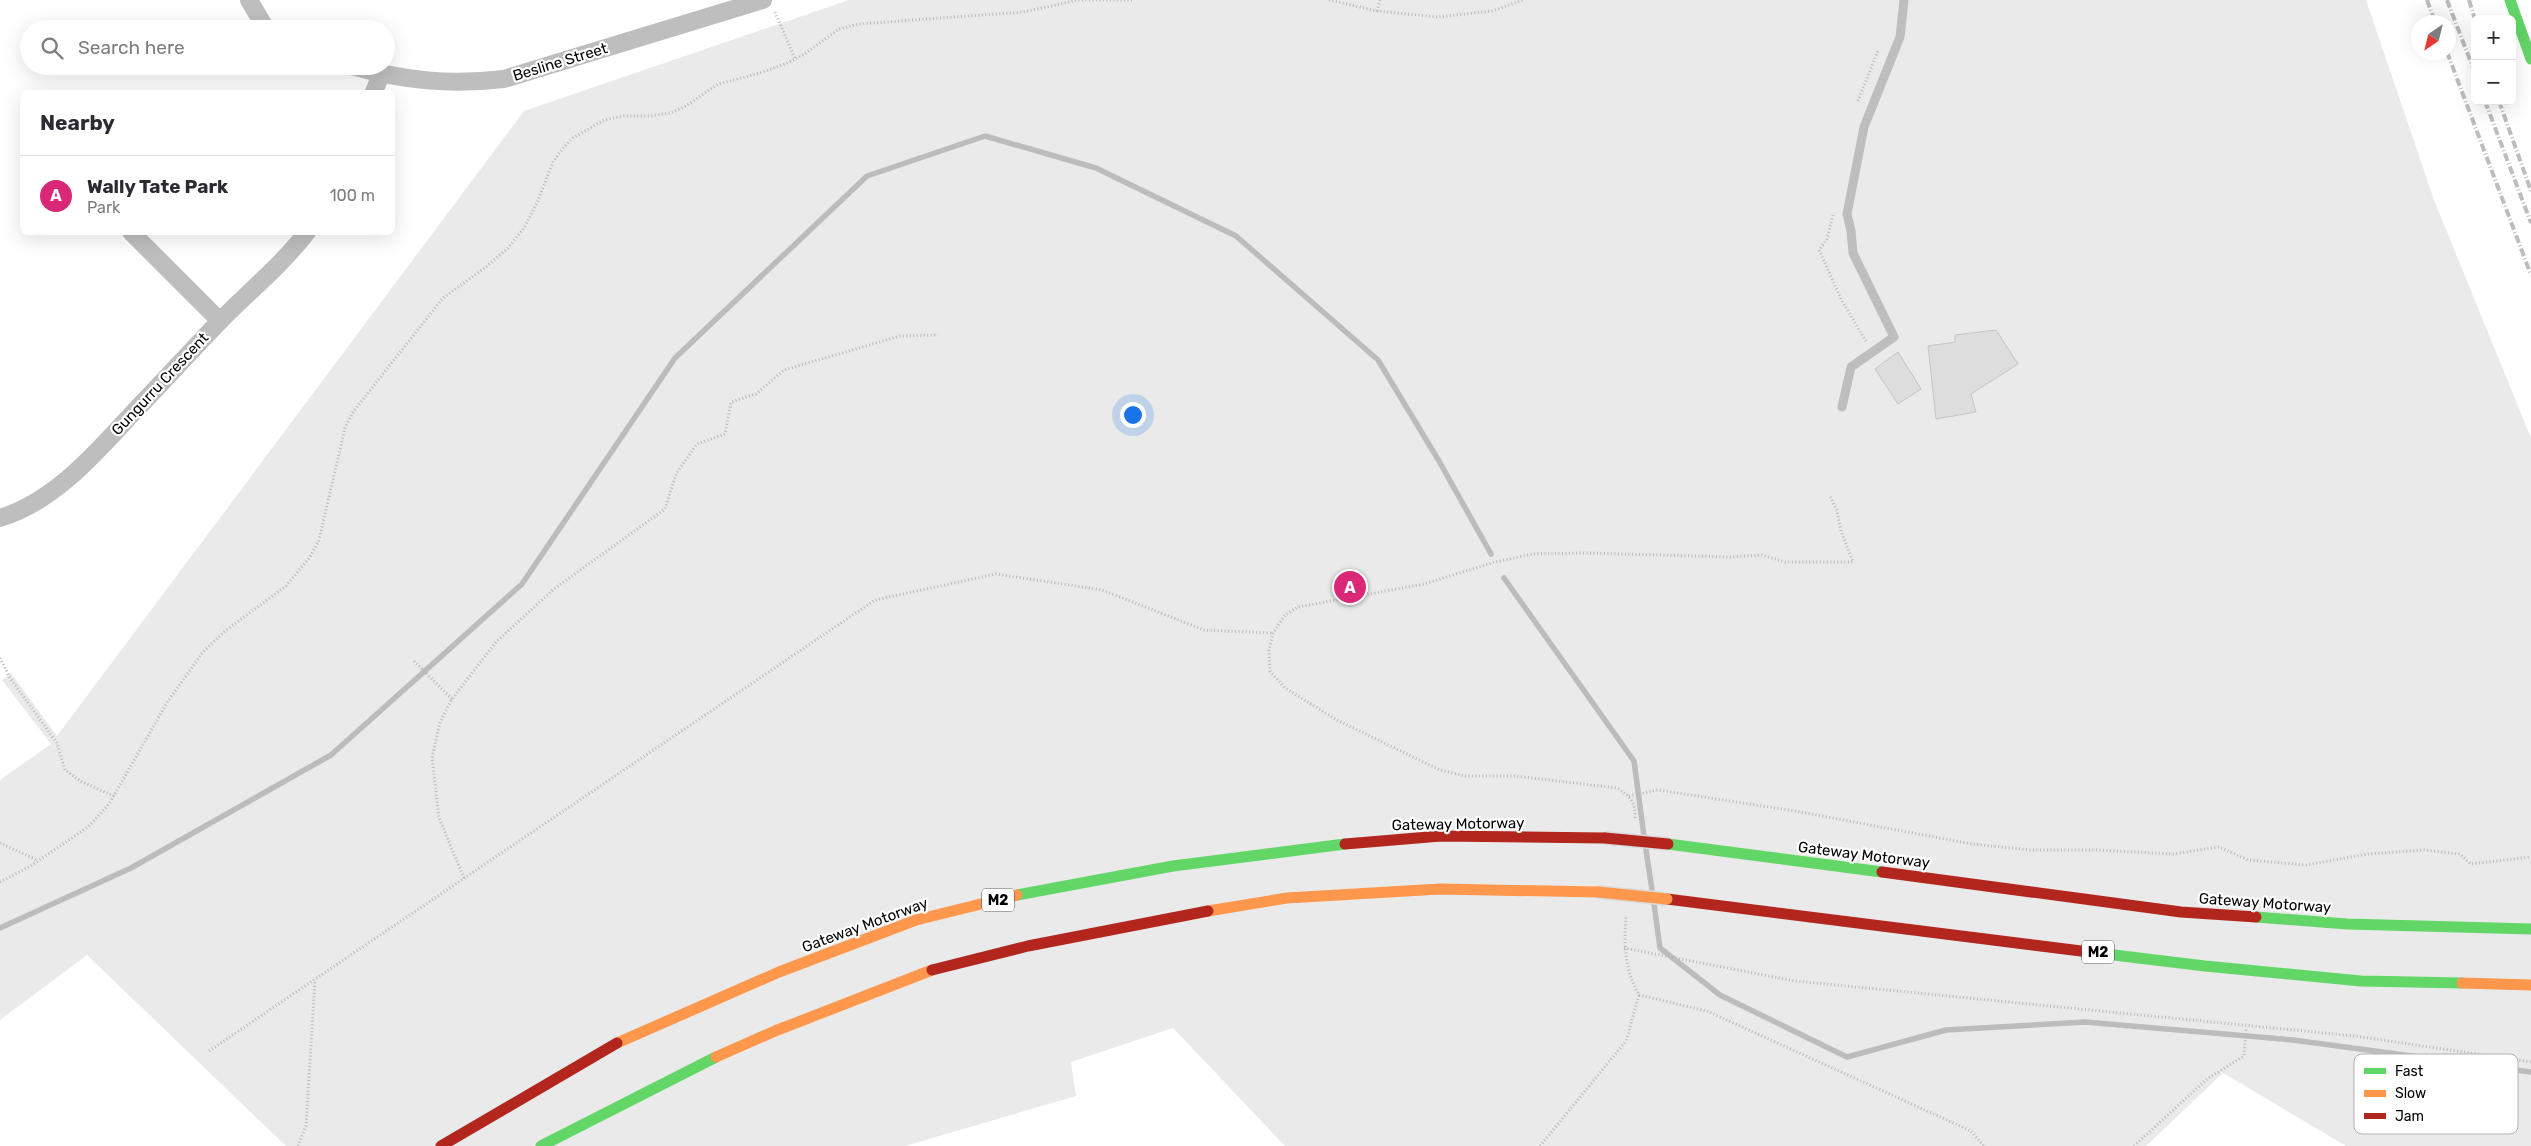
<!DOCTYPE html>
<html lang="en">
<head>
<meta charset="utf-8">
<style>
  :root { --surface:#fff; --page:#f2f2f3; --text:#2b2b33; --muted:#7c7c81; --line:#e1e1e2; --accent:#db2777 }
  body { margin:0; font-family:Rubik,sans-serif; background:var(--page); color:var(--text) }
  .controls { position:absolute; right:15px; top:15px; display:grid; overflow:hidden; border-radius:8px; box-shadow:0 5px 20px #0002 }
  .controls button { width:45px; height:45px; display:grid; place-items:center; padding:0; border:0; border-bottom:1px solid var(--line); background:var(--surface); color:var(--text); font:25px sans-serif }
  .compass { position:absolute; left:2411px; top:15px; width:45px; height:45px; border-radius:50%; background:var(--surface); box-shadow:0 5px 20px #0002; rotate:215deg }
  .you { position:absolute; left:1132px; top:414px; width:18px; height:18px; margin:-12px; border:4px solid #fff; border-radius:50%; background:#1a73e8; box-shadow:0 0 0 8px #1a73e833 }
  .badge { display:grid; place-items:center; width:32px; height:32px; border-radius:50%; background:var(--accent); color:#fff; font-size:16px; font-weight:700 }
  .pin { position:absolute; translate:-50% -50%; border:2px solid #fff; box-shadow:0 1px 5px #0006 }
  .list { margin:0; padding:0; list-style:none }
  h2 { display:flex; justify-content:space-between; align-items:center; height:65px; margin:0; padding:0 20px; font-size:21px }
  h2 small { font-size:16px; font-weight:400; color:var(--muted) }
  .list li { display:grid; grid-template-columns:32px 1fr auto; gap:15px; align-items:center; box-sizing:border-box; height:80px; padding:0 20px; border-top:1px solid var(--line) }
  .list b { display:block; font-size:19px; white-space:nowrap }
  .list p { margin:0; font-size:16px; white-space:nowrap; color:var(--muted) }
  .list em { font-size:16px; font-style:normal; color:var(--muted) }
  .icon { flex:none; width:28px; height:28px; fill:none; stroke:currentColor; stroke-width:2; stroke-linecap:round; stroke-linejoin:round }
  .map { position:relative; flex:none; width:2531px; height:1146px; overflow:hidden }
  .search { position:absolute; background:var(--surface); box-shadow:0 5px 20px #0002; left:20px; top:20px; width:375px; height:55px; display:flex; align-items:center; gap:12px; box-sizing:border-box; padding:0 18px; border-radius:28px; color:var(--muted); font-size:19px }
  .panel { position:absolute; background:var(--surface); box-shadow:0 5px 20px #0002; left:20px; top:90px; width:375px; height:145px; border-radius:8px }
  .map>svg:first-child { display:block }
  .green { fill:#eaeaea }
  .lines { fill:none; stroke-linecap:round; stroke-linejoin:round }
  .stream { stroke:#bcbcbc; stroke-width:5.5 }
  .building { fill:#ddd; stroke:#c5c5c5 }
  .path { stroke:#b8b8b8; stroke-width:3; stroke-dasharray:1 2.5; stroke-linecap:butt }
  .lane { stroke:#bebebe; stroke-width:9 }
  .street { stroke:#bebebe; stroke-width:18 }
  .fast { stroke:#63d668; stroke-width:11 }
  .slow { stroke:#ff974d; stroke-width:11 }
  .jam { stroke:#b3261e; stroke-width:11 }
  .rail { stroke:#bdbdbd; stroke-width:4; stroke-dasharray:8 2.5 1 2.5; stroke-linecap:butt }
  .slow-bridge-casing { stroke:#dbdbdb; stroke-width:14; stroke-linecap:butt }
  .jam-bridge-casing { stroke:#dbdbdb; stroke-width:14; stroke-linecap:butt }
  .slow-bridge { stroke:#ff974d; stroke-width:11 }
  .jam-bridge { stroke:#b3261e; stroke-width:11 }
  .labels { text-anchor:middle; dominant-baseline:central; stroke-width:4.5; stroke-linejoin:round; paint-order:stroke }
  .shield { fill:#fff; stroke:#4c4c4c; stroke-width:1 }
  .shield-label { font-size:14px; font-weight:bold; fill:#000 }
  .street-label { font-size:15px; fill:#000; stroke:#fff }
  .key { fill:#fff; stroke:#b2b2b2; stroke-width:1 }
  .key-label { font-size:14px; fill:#000 }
</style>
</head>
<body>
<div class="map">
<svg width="2531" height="1146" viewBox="0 0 2531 1146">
  <rect width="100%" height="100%" fill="#fff"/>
  <path class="green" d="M 849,0 L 2366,0 L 2434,200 L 2531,438 L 2531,1146 L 2346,1146 L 2223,1073 L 2146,1146 L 1285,1146 L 1173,1028 L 1071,1062 L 1076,1096 L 905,1146 L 286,1146 L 87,955 L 0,1020 L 0,780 L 51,744 L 2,680 L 11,673 L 57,736 L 524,111 Z"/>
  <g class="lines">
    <path class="stream" d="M 1504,578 L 1634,761 L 1644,836
      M 1646,850 L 1652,890
      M 1654,904 L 1660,948 L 1720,995 L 1847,1057 L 1946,1030 L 2085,1022 L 2293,1040 L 2531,1072
      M 0,928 L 131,868 L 331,755 L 522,584 L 675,358 L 867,176 L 985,136 L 1096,168 L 1236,236 L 1378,360 L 1439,461 L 1491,554"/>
  </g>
  <path class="building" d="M 1996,330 L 2018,364 L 1971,394 L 1976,412 L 1936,419 L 1928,346 L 1955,342 L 1955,335 Z
    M 1898,352 L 1921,389 L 1898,404 L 1875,369 Z"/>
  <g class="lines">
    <path class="path" d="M 1329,0 L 1377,11 L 1438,17 L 1492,11 L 1523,0
      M 1377,11 L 1380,0
      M 775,12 L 795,59
      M 1858,101 L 1878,51
      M 1833,215 L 1827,239 L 1819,250 L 1842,301 L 1866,341
      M 0,658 L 10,678 L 57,743 L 65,770 L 82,782 L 114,796
      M 414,661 L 452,699
      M 1629,796 L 1658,790 L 1795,811 L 1972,844 L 2030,850 L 2096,850 L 2173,854 L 2219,847 L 2248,860 L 2306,865 L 2368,854 L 2424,850 L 2460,854 L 2471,864 L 2531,857
      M 1635,818 C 1636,803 1630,796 1617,788 L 1515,776 L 1465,776 L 1440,770 L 1337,720 L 1285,688 L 1270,671 L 1269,650 L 1273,633 L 1285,615 L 1298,607 L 1424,584 L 1495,562 L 1533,554 L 1585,553 L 1730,557 L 1762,555 L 1785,562 L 1853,562 L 1841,531 L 1837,511 L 1830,496
      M 0,843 L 37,860
      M 464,878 L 439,818 L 432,758 L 440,722 L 452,699 L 496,642 L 554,589 L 665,509 L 676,474 L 697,444 L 725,434 L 731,402 L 756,394 L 784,370 L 900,336 L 938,335
      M 0,882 L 29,867 L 88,827 L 109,804 L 168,701 L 203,652 L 225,631 L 286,586 L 310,557 L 319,540 L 345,428 L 353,412 L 443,298 L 486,267 L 508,248 L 524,228 L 537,203 L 553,162 L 563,148 L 573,138 L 604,120 L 624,116 L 650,116 L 670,113 L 686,106 L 718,84 L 760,73 L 785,64 L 803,55 L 839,29 L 859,24 L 1023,12 L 1079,0 L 1132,0
      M 1624,948 L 1795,981 L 2355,1036 L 2531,1062
      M 1639,995 L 1707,1011 L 1971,1131 L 1984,1146
      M 209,1051 L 875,600 L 996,574 L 1102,590 L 1204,630 L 1273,633
      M 298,1146 L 306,1126 L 315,980
      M 1540,1146 L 1626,1041 L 1639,995 C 1624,967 1624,948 1626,917
      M 2134,1146 L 2207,1079 L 2244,1056 L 2246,1027"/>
    <path class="lane" d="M 1842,407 L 1851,367 L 1894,337 L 1853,253 L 1851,231 L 1847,214 L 1864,127 L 1900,37 L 1904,0"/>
    <path class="street" d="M 249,0 L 266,29
      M 352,66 C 405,81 450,85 504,79 L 763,0
      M 374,92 L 381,74
      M 131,232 L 220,321
      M 0,518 C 53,502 93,456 130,416 C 160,385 189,353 219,322 C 248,292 281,266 307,232"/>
    <path class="fast" d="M 2510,0 L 2531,59
      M 1668,844 L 1882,872
      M 1017,895 L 1173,866 L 1345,844
      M 2256,917 L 2347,924 L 2531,929
      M 2089,952 L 2205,966 L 2361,981 L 2462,983
      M 541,1146 L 716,1057"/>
    <path class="slow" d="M 1208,911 L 1287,898 L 1440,889 L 1598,892
      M 2462,983 L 2531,985
      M 617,1043 L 779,972 L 916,920 L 1017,895
      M 716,1057 L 775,1031 L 932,970"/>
    <path class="jam" d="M 1345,844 L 1441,836 L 1605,838
      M 1882,872 L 2181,912 L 2256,917
      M 1667,899 L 2089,952
      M 932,970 L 1028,946 L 1208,911
      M 441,1146 L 617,1043"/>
    <path class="rail" d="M 2427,0 L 2435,22
      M 2447,0 L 2475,73
      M 2469,0 L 2475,20
      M 2447,52 L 2531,275
      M 2485,101 L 2531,223
      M 2499,101 L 2531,191"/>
    <defs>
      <path id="slow-bridge" d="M 1598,892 L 1667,899"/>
      <path id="jam-bridge" d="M 1605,838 L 1668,844"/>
    </defs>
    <use href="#slow-bridge" class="slow-bridge-casing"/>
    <use href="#jam-bridge" class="jam-bridge-casing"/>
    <use href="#slow-bridge" class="slow-bridge"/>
    <use href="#jam-bridge" class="jam-bridge"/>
  </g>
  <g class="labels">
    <g class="shield">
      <rect x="982" y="888.5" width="32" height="23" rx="4"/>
      <rect x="2082" y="940.5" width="32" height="23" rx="4"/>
    </g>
    <g class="shield-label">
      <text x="998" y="900">M2</text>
      <text x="2098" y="952">M2</text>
    </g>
    <g class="street-label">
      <text transform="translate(560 62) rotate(-17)">Besline Street</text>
      <text transform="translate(160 384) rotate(-47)">Gungurru Crescent</text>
      <text transform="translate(1458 824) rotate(-1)">Gateway Motorway</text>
      <text transform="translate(1864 855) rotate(7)">Gateway Motorway</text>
      <text transform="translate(2265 903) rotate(4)">Gateway Motorway</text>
      <text transform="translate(865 925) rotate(-20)">Gateway Motorway</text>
    </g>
  </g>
  <rect x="2354" y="1054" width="164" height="80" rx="8" class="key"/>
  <rect x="2364" y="1068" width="22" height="6" fill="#63d668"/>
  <rect x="2364" y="1090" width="22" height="7" fill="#ff974d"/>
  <rect x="2364" y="1113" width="22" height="6" fill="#b3261e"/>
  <g class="key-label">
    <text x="2395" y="1076">Fast</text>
    <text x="2395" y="1098">Slow</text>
    <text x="2395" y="1121">Jam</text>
  </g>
</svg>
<div class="controls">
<button>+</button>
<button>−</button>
</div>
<svg class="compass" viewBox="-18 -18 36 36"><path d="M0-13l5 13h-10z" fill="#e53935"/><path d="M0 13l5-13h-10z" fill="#7c7c81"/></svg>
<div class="you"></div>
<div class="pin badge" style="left:1350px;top:587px">A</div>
<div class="search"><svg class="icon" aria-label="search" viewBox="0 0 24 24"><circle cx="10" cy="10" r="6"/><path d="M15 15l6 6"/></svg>Search here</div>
<section class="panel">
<h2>Nearby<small></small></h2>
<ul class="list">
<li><span class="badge">A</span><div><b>Wally Tate Park</b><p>Park</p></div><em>100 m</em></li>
</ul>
</section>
</div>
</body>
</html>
